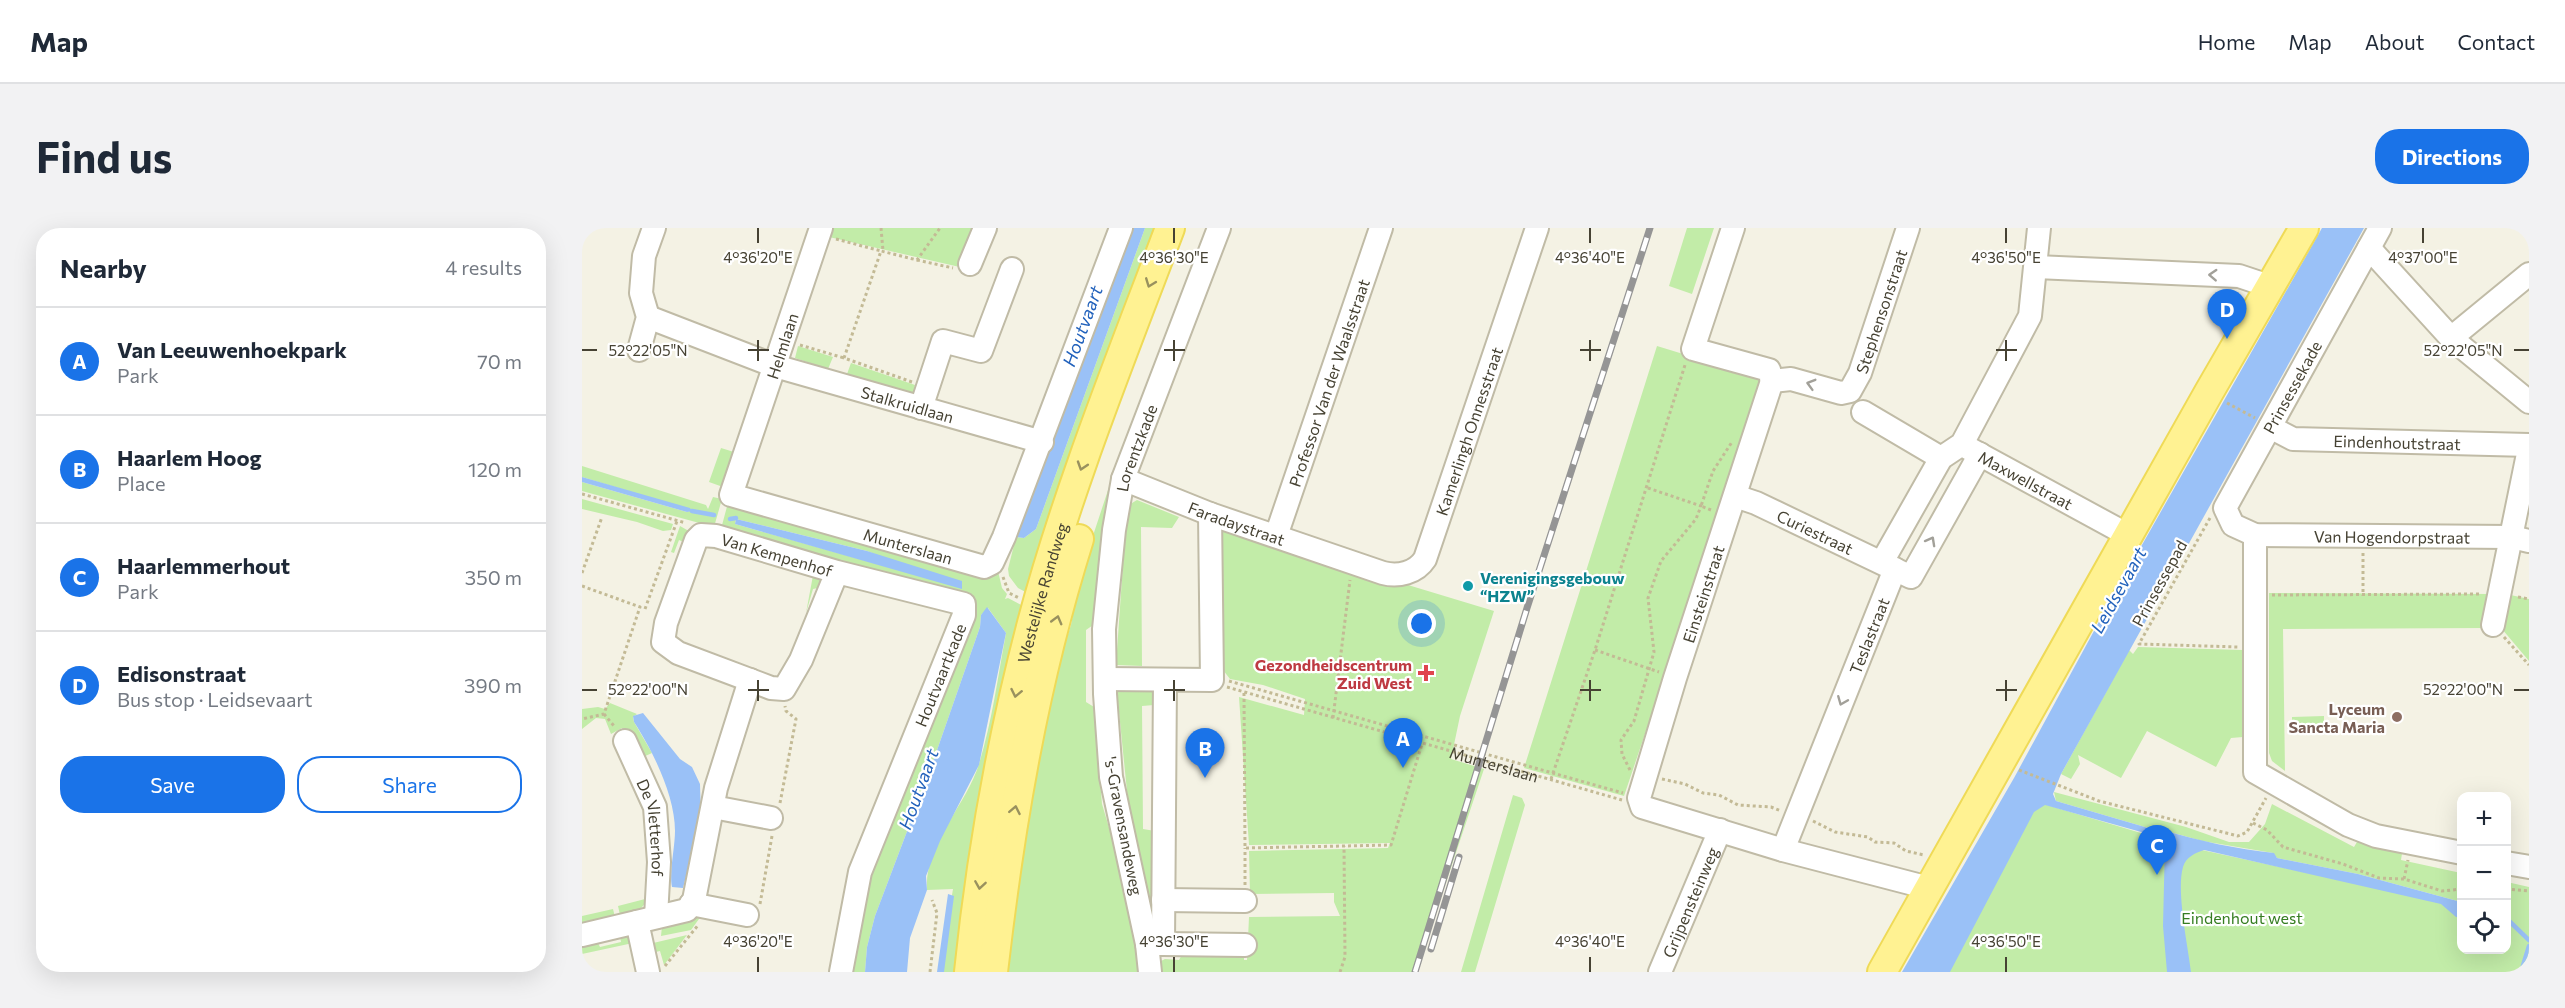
<!DOCTYPE html>
<html lang="en">
<head>
<meta charset="utf-8">
<style>
  :root { --surface:#fff; --page:#f2f2f3; --text:#1f2937; --muted:#747a83; --line:#e0e1e3; --accent:#1a73e8 }
  body { margin:0; font-family:Commissioner,sans-serif; background:var(--page); color:var(--text) }
  .controls { position:absolute; right:18px; bottom:18px; display:grid; overflow:hidden; border-radius:12px; box-shadow:0 6px 24px #0002 }
  .controls button { width:54px; height:54px; display:grid; place-items:center; padding:0; border:0; border-bottom:2px solid var(--line); background:var(--surface); color:var(--text); font:30px sans-serif }
  .you { position:absolute; left:840px; top:396px; width:21px; height:21px; margin:-15px; border:4px solid #fff; border-radius:50%; background:#1a73e8; box-shadow:0 0 0 9px #1a73e833 }
  .badge { display:grid; place-items:center; width:39px; height:39px; border-radius:50%; background:var(--accent); color:#fff; font-size:20px; font-weight:700 }
  .pin { position:absolute; translate:-50% -50px; filter:drop-shadow(0 2px 3px #0008) }
  .pin::after { content:''; position:absolute; top:32px; width:21px; height:18px; background:inherit; clip-path:polygon(0 0,100% 0,50% 100%) }
  .list { margin:0; padding:0; list-style:none }
  h2 { display:flex; justify-content:space-between; align-items:center; height:78px; margin:0; padding:0 24px; font-size:26px }
  h2 small { font-size:20px; font-weight:400; color:var(--muted) }
  .list li { display:grid; grid-template-columns:39px 1fr auto; gap:18px; align-items:center; box-sizing:border-box; height:108px; padding:0 24px; border-top:2px solid var(--line) }
  .list b { display:block; font-size:22px; white-space:nowrap }
  .list p { margin:0; font-size:20px; white-space:nowrap; color:var(--muted) }
  .list em { font-size:20px; font-style:normal; color:var(--muted) }
  .actions { display:flex; gap:12px; padding:18px 24px }
  .actions a { flex:1; padding:14px 0; border:2px solid var(--accent); border-radius:24px; text-align:center; font-size:21px; color:var(--accent) }
  .actions .main { background:var(--accent); color:#fff }
  .icon { flex:none; width:33px; height:33px; fill:none; stroke:currentColor; stroke-width:2; stroke-linecap:round; stroke-linejoin:round }
  .map { position:relative; flex:none; width:1947px; height:744px; overflow:hidden; border-radius:24px }
  header { display:flex; align-items:center; gap:36px; box-sizing:border-box; height:84px; padding:0 30px; background:var(--surface); border-bottom:2px solid var(--line) }
  header strong { font-size:28px }
  nav { display:flex; gap:33px; margin-inline-start:auto; font-size:21px }
  .intro { display:flex; align-items:center; justify-content:space-between; box-sizing:border-box; height:144px; padding:0 36px }
  h1 { margin:0; font-size:42px }
  .button { padding:15px 27px; border-radius:24px; background:var(--accent); color:#fff; font-size:21px; font-weight:700 }
  main { display:flex; gap:36px; padding:0 36px }
  aside { flex:1; background:var(--surface); border-radius:24px; box-shadow:0 6px 24px #0002 }
  .map>svg:first-child { display:block }
  .green { fill:#c2eca8; fill-rule:evenodd }
  .water { fill:#9ac1f7 }
  .lines { fill:none; stroke-linecap:round; stroke-linejoin:round }
  .stream { stroke:#9ac1f7; stroke-width:4.5 }
  .minor-casing { stroke:#c0bba6; stroke-width:26 }
  .major-casing { stroke:#efda57; stroke-width:32 }
  .path { stroke:#c3ba95; stroke-width:3; stroke-dasharray:3 3; stroke-linecap:butt }
  .minor { stroke:#fff; stroke-width:22 }
  .major { stroke:#fff292; stroke-width:28 }
  .rail-casing { stroke:#959595; stroke-width:7 }
  .rail { stroke:#fff; stroke-width:4.5; stroke-dasharray:14; stroke-linecap:butt }
  .oneway { stroke:#a2a099 }
  .oneway2 { stroke:#99915e }
  .ticks { fill:none; stroke:#464233; stroke-width:2 }
  .culture-dot { fill:#0f9aa8; stroke:#fff; stroke-width:2 }
  .health-dot { fill:#e0444e; stroke:#fff; stroke-width:2 }
  .education-dot { fill:#8d6e63; stroke:#fff; stroke-width:2 }
  .labels { text-anchor:middle; dominant-baseline:central; stroke-width:4.5; stroke-linejoin:round; paint-order:stroke }
  .street-label { font-size:16px; fill:#464233; stroke:#fff }
  .culture-label { font-size:16px; font-weight:bold; fill:#0d838f; stroke:#fff; text-anchor:start }
  .health-label { font-size:16px; font-weight:bold; fill:#be3a42; stroke:#fff; text-anchor:end }
  .education-label { font-size:16px; font-weight:bold; fill:#785e54; stroke:#fff; text-anchor:end }
  .park-label { font-size:16px; fill:#357d21; stroke:#fff }
  .water-label { font-size:18px; font-style:italic; fill:#2262bc; stroke:#fff }
  .ticks-label { font-size:15px; text-anchor:middle; fill:#464233; stroke:#fff; stroke-width:4.5; stroke-linejoin:round; paint-order:stroke }
</style>
</head>
<body>
<header>
<strong>Map</strong>
<nav><a>Home</a><a>Map</a><a>About</a><a>Contact</a></nav>
</header>
<div class="intro"><h1>Find us</h1><a class="button">Directions</a></div>
<main>
<aside>
<h2>Nearby<small>4 results</small></h2>
<ul class="list">
<li><span class="badge">A</span><div><b>Van Leeuwenhoekpark</b><p>Park</p></div><em>70 m</em></li>
<li><span class="badge">B</span><div><b>Haarlem Hoog</b><p>Place</p></div><em>120 m</em></li>
<li><span class="badge">C</span><div><b>Haarlemmerhout</b><p>Park</p></div><em>350 m</em></li>
<li><span class="badge">D</span><div><b>Edisonstraat</b><p>Bus stop · Leidsevaart</p></div><em>390 m</em></li>
</ul>
<div class="actions"><a class="main">Save</a><a>Share</a></div>
</aside>
<div class="map">
<svg width="1947" height="744" viewBox="0 0 1947 744">
  <rect width="100%" height="100%" fill="#f4f2e4"/>
  <path class="green" d="M 250,0 L 394,0 L 382,40 L 247,9 Z
    M 563,0 L 579,0 L 449,367 L 436,360 L 427,348 L 426,341 L 434,309 L 442,310 L 454,301 Z
    M 1105,0 L 1132,0 L 1110,66 L 1087,58 Z
    M 216,118 L 251,129 L 246,141 L 213,130 Z
    M 1075,118 L 1183,151 L 1042,568 L 942,540 Z
    M 269,135 L 333,157 L 331,167 L 265,146 Z
    M 139,220 L 152,224 L 141,259 L 127,254 Z
    M 0,238 L 124,277 L 126,281 L 131,269 L 140,271 L 132,299 L 0,263 L 0,254 L 105,284 L 109,282 L 0,249 Z
    M 531,247 L 514,395 L 504,402 L 504,474 L 512,479 L 520,576 L 542,650 L 558,744 L 415,744 L 425,657 L 476,437 L 489,397 L 497,350 Z
    M 0,271 L 91,296 L 89,302 L 81,303 L 55,294 L 0,281 Z
    M 147,271 L 392,346 L 399,350 L 416,343 L 420,360 L 425,366 L 423,371 L 426,370 L 445,380 L 376,744 L 357,744 L 371,661 L 345,662 C 342,616 384,578 397,536 C 410,494 416,448 424,405 L 406,380 L 399,387 L 398,399 L 346,548 L 293,688 L 285,719 L 283,744 L 262,744 L 270,695 L 388,387 L 139,301 ZM 154,291 L 285,323 L 380,360 L 153,296 Z
    M 555,272 L 597,289 L 590,300 L 559,299 L 560,438 L 534,437 L 545,278 Z
    M 98,298 L 112,306 L 108,317 L 97,312 L 92,325 L 89,324 Z
    M 641,301 L 912,383 L 878,488 L 869,531 L 902,541 L 834,744 L 579,744 L 577,734 L 583,731 L 597,732 L 602,723 L 662,723 L 662,732 L 665,732 L 667,689 L 758,688 L 752,674 L 752,665 L 668,666 L 667,623 L 806,620 L 808,615 L 667,617 L 657,469 L 722,487 L 723,471 L 681,457 L 648,451 L 641,442 L 637,304 Z
    M 232,342 L 241,345 L 241,359 L 231,361 L 224,385 Z
    M 1687,365 L 1911,366 L 1903,400 L 1701,401 L 1703,543 L 1690,533 L 1687,525 Z
    M 1924,366 L 1947,371 L 1947,433 L 1920,401 Z
    M 1556,419 L 1661,422 L 1661,509 L 1649,510 L 1634,539 L 1565,503 L 1539,550 L 1496,527 L 1498,536 L 1489,551 L 1479,546 L 1547,422 L 1551,426 Z
    M 572,459 L 572,477 L 560,478 L 561,601 L 573,603 L 571,704 L 547,583 L 535,464 L 536,461 Z
    M 28,475 L 55,486 L 51,489 L 52,494 L 70,525 L 59,530 L 40,500 L 29,506 L 23,491 L 14,490 L 0,501 L 0,481 L 16,479 L 23,481 Z
    M 1742,488 L 1742,504 L 1710,505 L 1710,489 Z
    M 1472,564 L 1604,599 L 1647,614 L 1667,614 L 1683,596 L 1690,576 L 1772,619 L 1778,609 L 1821,619 L 1819,632 L 1879,645 L 1879,674 L 1776,646 L 1695,630 L 1691,625 L 1620,613 L 1581,602 L 1580,604 L 1474,573 Z
    M 931,567 L 940,570 L 943,577 L 893,744 L 879,744 Z
    M 1455,574 L 1606,619 L 1860,674 L 1879,676 L 1880,722 L 1924,722 L 1925,654 L 1947,659 L 1947,744 L 1366,744 Z
    M 67,670 L 57,683 L 38,687 L 36,678 Z
    M 31,681 L 33,689 L 0,696 L 0,688 Z
    M 122,684 L 109,702 L 79,708 L 80,698 Z
    M 47,702 L 51,715 L 0,726 L 0,712 L 13,709 L 18,719 L 39,714 L 37,704 Z
    M 105,707 L 82,737 L 78,723 L 69,725 L 67,716 Z"/>
  <path class="water" d="M 551,0 L 563,0 L 454,301 L 442,310 L 434,309 Z
    M 1740,0 L 1782,0 L 1479,546 L 1471,566 L 1474,573 L 1580,604 L 1581,602 C 1618,613 1654,621 1692,625 L 1695,630 L 1776,646 L 1879,674 L 1879,689 L 1874,689 L 1859,676 L 1622,622 C 1613,625 1604,629 1601,639 C 1594,663 1606,718 1609,744 L 1585,744 L 1581,698 L 1583,615 L 1577,609 L 1463,577 L 1452,584 L 1368,744 L 1320,744 L 1432,550 L 1531,368 Z
    M 0,249 L 108,280 L 110,283 L 105,284 L 0,254 Z
    M 154,291 L 285,323 L 380,353 L 380,361 L 153,296 Z
    M 405,379 L 424,405 L 397,537 L 358,613 L 344,648 L 345,662 L 328,710 L 325,744 L 283,744 L 285,719 L 293,688 L 346,548 L 398,399 L 399,387 Z
    M 61,485 L 98,531 L 110,539 L 118,556 L 119,590 L 101,660 L 90,659 C 87,645 93,619 93,603 C 93,568 71,523 52,494 L 51,488 Z
    M 366,666 L 372,668 L 362,744 L 355,744 Z"/>
  <g class="lines">
    <path class="stream" d="M 110,283 L 132,287
      M 148,291 L 154,290
      M 1924,690 L 1947,712
      M 1939,744 L 1947,718"/>
    <defs>
      <g id="minor">
        <path id="s2" d="M 239,0 L 149,267 L 402,339 L 410,335 L 422,309 L 539,0"/>
        <path d="M 1151,0 L 1111,121 L 1187,142 L 1190,153"/>
        <path id="s3" d="M 1798,0 L 1643,280 L 1651,297 L 1673,307 L 1930,309 L 1947,313"/>
        <path d="M 1787,20 L 1869,110 L 1947,174"/>
        <path d="M 388,36 L 403,0"/>
        <path d="M 1454,39 L 1657,48 L 1687,58"/>
        <path id="s4" d="M 66,89 L 193,138 L 460,214"/>
        <path d="M 1869,110 L 1947,46"/>
        <path d="M 57,122 L 66,89 L 59,65 L 62,28 L 72,0"/>
        <path d="M 1190,153 L 1093,450 L 1057,570 L 1060,579 L 1201,622 L 1347,660"/>
        <path id="s5" d="M 1190,153 L 1209,151 L 1259,165 L 1268,163 L 1278,145 L 1326,0"/>
        <path d="M 339,180 L 361,113 L 399,123 L 430,41"/>
        <path d="M 1281,184 L 1359,230"/>
        <path id="s6" d="M 1688,199 L 1711,211 L 1947,217"/>
        <path id="s7" d="M 1386,220 L 1546,307"/>
        <path id="s8" d="M 541,251 L 628,286 L 801,345 C 816,349 834,345 843,331 L 955,0"/>
        <path id="s9" d="M 1153,268 L 1174,275 L 1329,349 L 1398,226"/>
        <path d="M 1673,307 L 1673,544 L 1766,597 L 1794,608 L 1880,625"/>
        <path id="s10" d="M 694,308 L 799,0"/>
        <path d="M 1300,334 L 1359,230 L 1380,216 L 1448,88 L 1457,0"/>
        <path id="s11" d="M 255,344 L 219,432 L 202,461 L 189,460 L 96,425 L 81,414 L 84,395 L 114,312 L 119,307 L 134,308 L 255,344 L 382,376 L 382,387 L 278,644 L 259,744"/>
        <path d="M 1911,397 L 1947,221"/>
        <path d="M 523,451 L 630,452 L 628,286"/>
        <path id="s12" d="M 43,513 L 73,579 L 77,634 L 74,689"/>
        <path d="M 131,579 L 189,590"/>
        <path id="s13" d="M 1201,622 L 1313,341"/>
        <path d="M 1924,635 L 1947,639"/>
        <path d="M 581,672 L 663,673"/>
        <path d="M 109,676 L 165,687"/>
        <path d="M 55,694 L 66,744"/>
        <path d="M 0,707 L 105,682 L 112,672 L 134,560 L 168,452"/>
        <path d="M 565,716 L 581,716 L 583,452"/>
        <path d="M 581,716 L 663,717"/>
        <path id="s14" d="M 568,744 L 565,716 L 529,549 L 523,466 L 522,401 L 532,302 L 541,251 L 637,0"/>
        <path id="s15" d="M 1078,744 L 1138,602"/>
      </g>
      <g id="major">
        <path id="s16" d="M 387,744 C 399,627 420,509 450,395 C 486,260 539,130 588,0"/>
        <path d="M 411,744 C 428,596 452,454 497,311"/>
        <path d="M 1300,744 L 1627,164 L 1722,0"/>
      </g>
    </defs>
    <use href="#minor" class="minor-casing"/>
    <use href="#major" class="major-casing"/>
    <g class="path">
      <path d="M 299,0 L 301,23"/>
      <path d="M 254,11 L 299,23"/>
      <path d="M 335,32 L 371,40"/>
      <path d="M 218,117 L 262,130"/>
      <path d="M 330,154 L 262,130 L 299,23 L 335,32 L 358,0"/>
      <path d="M 1645,175 L 1673,190"/>
      <path d="M 0,266 L 104,295"/>
      <path d="M 1129,282 L 1119,278 L 1131,243 L 1150,214"/>
      <path d="M 1628,290 L 1557,416 L 1656,419"/>
      <path d="M 1781,325 L 1781,368"/>
      <path d="M 0,345 L 20,289"/>
      <path d="M 421,349 L 427,365 L 437,370"/>
      <path d="M 0,358 L 58,379 L 22,486 L 0,491"/>
      <path d="M 1690,367 L 1899,366"/>
      <path d="M 1936,369 L 1947,371"/>
      <path d="M 63,381 L 95,293"/>
      <path d="M 1922,409 L 1947,437"/>
      <path d="M 1013,422 L 1077,444"/>
      <path d="M 647,453 L 1041,565"/>
      <path id="s1" d="M 645,459 L 1040,572"/>
      <path d="M 662,465 L 663,620 L 809,617 L 840,516"/>
      <path d="M 22,486 L 32,498"/>
      <path d="M 751,490 L 768,352"/>
      <path d="M 1048,542 L 1040,526 L 1039,512 L 1052,493 L 1072,424 L 1066,370 L 1079,333 L 1114,291 L 1119,278 L 1063,259"/>
      <path d="M 1437,542 L 1517,573 L 1656,608 L 1665,604 L 1684,570"/>
      <path d="M 969,551 L 1013,422 L 1103,137"/>
      <path d="M 1080,551 L 1103,556 L 1121,565 L 1137,567 L 1156,577 L 1189,579 L 1199,583"/>
      <path d="M 198,575 L 214,491 L 204,483 L 203,478"/>
      <path d="M 1231,593 L 1253,604 L 1286,609 L 1293,614 L 1312,615 L 1324,623 L 1342,627"/>
      <path d="M 1671,595 L 1685,602 L 1701,619 L 1761,636 L 1797,650 L 1822,651 L 1860,663 L 1880,661"/>
      <path d="M 1822,651 L 1826,632"/>
      <path d="M 663,657 L 663,620"/>
      <path d="M 1924,661 L 1947,663"/>
      <path d="M 178,676 L 190,608"/>
      <path d="M 83,738 L 117,696"/>
      <path d="M 348,744 L 355,685 L 350,672"/>
      <path d="M 758,744 L 763,729 L 762,618"/>
    </g>
    <use href="#minor" class="minor"/>
    <use href="#major" class="major"/>
    <defs>
      <path id="rail" d="M 849,721 L 877,629
        M 833,744 L 945,380 L 1068,0"/>
    </defs>
    <use href="#rail" class="rail-casing"/>
    <use href="#rail" class="rail"/>
  </g>
  <defs><path id="oneway-chevron" d="M-2-3.5L2.5 0L-2 3.5" fill="none" stroke-width="1.6" stroke-linecap="round" stroke-linejoin="round" transform="scale(1.5)"/></defs>
  <g class="oneway">
    <use href="#oneway-chevron" transform="translate(1631 47) rotate(-177)"/>
    <use href="#oneway-chevron" transform="translate(1229 156) rotate(-164)"/>
    <use href="#oneway-chevron" transform="translate(1349 313) rotate(-61)"/>
    <use href="#oneway-chevron" transform="translate(1260 473) rotate(112)"/>
  </g>
  <g class="oneway2">
    <use href="#oneway-chevron" transform="translate(568 55) rotate(111)"/>
    <use href="#oneway-chevron" transform="translate(500 238) rotate(108)"/>
    <use href="#oneway-chevron" transform="translate(475 392) rotate(-75)"/>
    <use href="#oneway-chevron" transform="translate(434 465) rotate(102)"/>
    <use href="#oneway-chevron" transform="translate(433 582) rotate(-79)"/>
    <use href="#oneway-chevron" transform="translate(398 657) rotate(99)"/>
  </g>
  <path class="ticks" d="M 176,0 L 176,15M 592,0 L 592,15M 1008,0 L 1008,15M 1424,0 L 1424,15M 1841,0 L 1841,15M 176,112 L 176,133M 592,112 L 592,133M 1008,112 L 1008,133M 1424,112 L 1424,133M 0,122 L 15,122M 166,122 L 187,122M 582,122 L 603,122M 998,122 L 1019,122M 1414,122 L 1435,122M 1932,122 L 1947,122M 176,452 L 176,473M 592,452 L 592,473M 1008,452 L 1008,473M 1424,452 L 1424,473M 0,462 L 15,462M 166,462 L 187,462M 582,462 L 603,462M 998,462 L 1019,462M 1414,462 L 1435,462M 1932,462 L 1947,462M 176,729 L 176,744M 592,729 L 592,744M 1008,729 L 1008,744M 1424,729 L 1424,744"/>
  <circle class="culture-dot" cx="886" cy="358" r="6"/>
  <path class="health-dot" d="M841 436h6v6h6v6h-6v6h-6v-6h-6v-6h6z"/>
  <circle class="education-dot" cx="1815" cy="489" r="6"/>
  <g class="labels">
    <g class="street-label">
      <text stroke="none"><textPath href="#s5" startOffset="166">Stephensonstraat</textPath></text>
      <text transform="translate(200 118) rotate(-72)">Helmlaan</text>
      <text stroke="none"><textPath href="#s10" startOffset="162">Professor Van der Waalsstraat</textPath></text>
      <text transform="translate(1710 159) rotate(-61)">Prinsessekade</text>
      <text stroke="none"><textPath href="#s4" startOffset="274">Stalkruidlaan</textPath></text>
      <text stroke="none"><textPath href="#s8" startOffset="459">Kamerlingh Onnesstraat</textPath></text>
      <text stroke="none"><textPath href="#s6" startOffset="130">Eindenhoutstraat</textPath></text>
      <text stroke="none"><textPath href="#s14" startOffset="532">Lorentzkade</textPath></text>
      <text stroke="none"><textPath href="#s7" startOffset="66">Maxwellstraat</textPath></text>
      <text stroke="none"><textPath href="#s8" startOffset="122">Faradaystraat</textPath></text>
      <text stroke="none"><textPath href="#s9" startOffset="88">Curiestraat</textPath></text>
      <text stroke="none"><textPath href="#s3" startOffset="500">Van Hogendorpstraat</textPath></text>
      <text stroke="none"><textPath href="#s2" startOffset="466">Munterslaan</textPath></text>
      <text stroke="none"><textPath href="#s11" startOffset="453">Van Kempenhof</textPath></text>
      <text transform="translate(1577 355) rotate(-61)">Prinsessepad</text>
      <text stroke="none"><textPath href="#s16" startOffset="387">Westelijke Randweg</textPath></text>
      <text transform="translate(1121 366) rotate(-72)">Einsteinstraat</text>
      <text stroke="none"><textPath href="#s13" startOffset="231">Teslastraat</textPath></text>
      <text transform="translate(358 447) rotate(-68)">Houtvaartkade</text>
      <text stroke="none"><textPath href="#s1" startOffset="278">Munterslaan</textPath></text>
      <text transform="translate(542 598) rotate(79)">'s-Gravensandeweg</text>
      <text stroke="none"><textPath href="#s12" startOffset="92">De Vletterhof</textPath></text>
      <text stroke="none"><textPath href="#s15" startOffset="76">Grijpensteinweg</textPath></text>
    </g>
    <g class="culture-label">
      <text x="898" y="349">Verenigingsgebouw<tspan x="898" dy="18">“HZW”</tspan></text>
    </g>
    <g class="health-label">
      <text x="830" y="436">Gezondheidscentrum<tspan x="830" dy="18">Zuid West</tspan></text>
    </g>
    <g class="education-label">
      <text x="1803" y="480">Lyceum<tspan x="1803" dy="18">Sancta Maria</tspan></text>
    </g>
    <g class="park-label">
      <text x="1660" y="689">Eindenhout west</text>
    </g>
    <g class="water-label">
      <text transform="translate(500 98) rotate(-70)">Houtvaart</text>
      <text transform="translate(1536 362) rotate(-61)">Leidsevaart</text>
      <text transform="translate(336 561) rotate(-70)">Houtvaart</text>
    </g>
  </g>
  <g class="ticks-label">
    <text x="176" y="35">4°36'20"E</text>
    <text x="592" y="35">4°36'30"E</text>
    <text x="1008" y="35">4°36'40"E</text>
    <text x="1424" y="35">4°36'50"E</text>
    <text x="1841" y="35">4°37'00"E</text>
    <text x="66" y="128">52°22'05"N</text>
    <text x="1881" y="128">52°22'05"N</text>
    <text x="66" y="467">52°22'00"N</text>
    <text x="1881" y="467">52°22'00"N</text>
    <text x="176" y="719">4°36'20"E</text>
    <text x="592" y="719">4°36'30"E</text>
    <text x="1008" y="719">4°36'40"E</text>
    <text x="1424" y="719">4°36'50"E</text>
  </g>
</svg>
<div class="controls">
<button>+</button>
<button>−</button>
<button><svg class="icon" aria-label="locate" viewBox="0 0 24 24"><circle cx="12" cy="12" r="6"/><path d="M12 2v4M12 18v4M2 12h4M18 12h4"/></svg></button>
</div>
<div class="you"></div>
<div class="pin badge" style="left:821px;top:540px">A</div>
<div class="pin badge" style="left:623px;top:550px">B</div>
<div class="pin badge" style="left:1575px;top:647px">C</div>
<div class="pin badge" style="left:1645px;top:111px">D</div>
</div>
</main>
</body>
</html>
